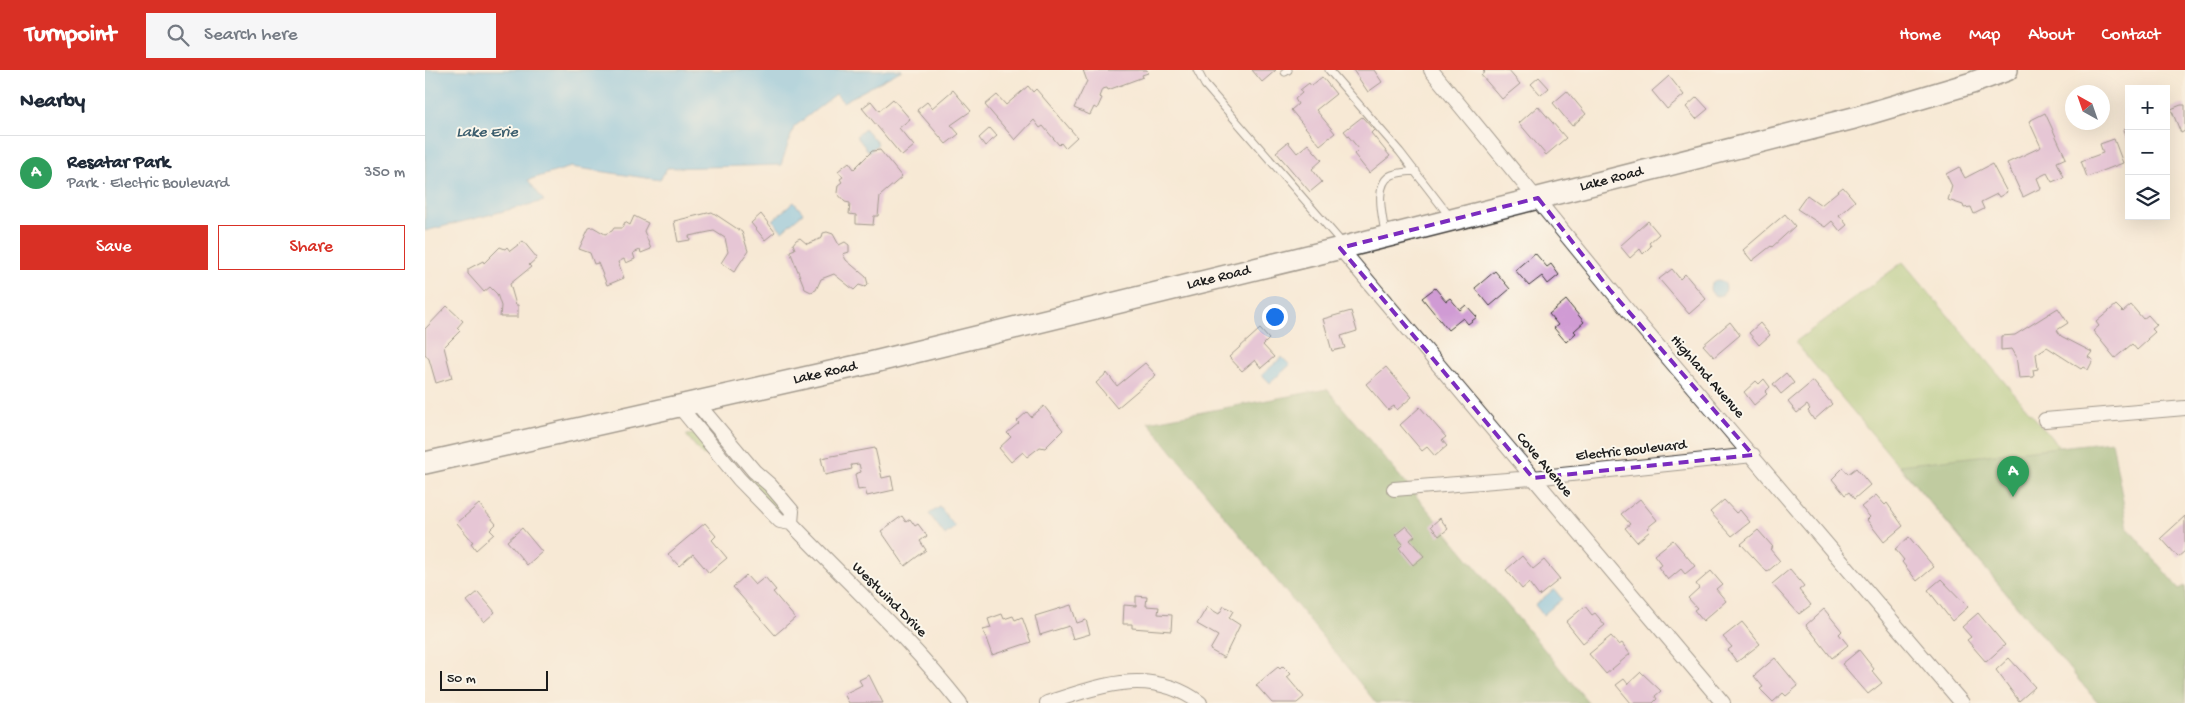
<!DOCTYPE html>
<html lang="en">
<head>
<meta charset="utf-8">
<style>
  :root { --surface:#fff; --page:#f6f6f7; --text:#1f2937; --muted:#747a83; --line:#e0e1e3; --accent:#d93025 }
  body { margin:0; font-family:"Gochi Hand",sans-serif; background:var(--page); color:var(--text) }
  .controls { position:absolute; right:15px; top:15px; display:grid; overflow:hidden; border-radius:0px; box-shadow:0 5px 20px #0002 }
  .controls button { width:45px; height:45px; display:grid; place-items:center; padding:0; border:0; border-bottom:1px solid var(--line); background:var(--surface); color:var(--text); font:25px sans-serif }
  .compass { position:absolute; left:1640px; top:15px; width:45px; height:45px; border-radius:50%; background:var(--surface); box-shadow:0 5px 20px #0002; rotate:320deg }
  .scale { position:absolute; left:15px; bottom:12px; width:108px; box-sizing:border-box; padding-left:5px; border:2px solid #1c1c1c; border-top:0; font-size:14px; line-height:18px; white-space:nowrap; color:#1c1c1c; -webkit-text-stroke:4px #fbf7ec; paint-order:stroke }
  .you { position:absolute; left:849px; top:246px; width:18px; height:18px; margin:-12px; border:4px solid #fff; border-radius:50%; background:#1a73e8; box-shadow:0 0 0 8px #1a73e833 }
  .badge { display:grid; place-items:center; width:32px; height:32px; border-radius:50%; background:var(--accent); color:#fff; font-size:16px; font-weight:700 }
  .pin { position:absolute; translate:-50% -41px; filter:drop-shadow(0 1px 2px #0008) }
  .pin::after { content:''; position:absolute; top:26px; width:18px; height:15px; background:inherit; clip-path:polygon(0 0,100% 0,50% 100%) }
  .list { margin:0; padding:0; list-style:none }
  h2 { display:flex; justify-content:space-between; align-items:center; height:65px; margin:0; padding:0 20px; font-size:21px }
  h2 small { font-size:16px; font-weight:400; color:var(--muted) }
  .list li { display:grid; grid-template-columns:32px 1fr auto; gap:15px; align-items:center; box-sizing:border-box; height:75px; padding:0 20px; border-top:1px solid var(--line) }
  .list b { display:block; font-size:19px; white-space:nowrap }
  .list p { margin:0; font-size:16px; white-space:nowrap; color:var(--muted) }
  .list em { font-size:16px; font-style:normal; color:var(--muted) }
  .actions { display:flex; gap:10px; padding:15px 20px }
  .actions a { flex:1; padding:11px 0; border:1px solid var(--accent); border-radius:0px; text-align:center; font-size:18px; color:var(--accent) }
  .actions .main { background:var(--accent); color:#fff }
  .icon { flex:none; width:28px; height:28px; fill:none; stroke:currentColor; stroke-width:2; stroke-linecap:round; stroke-linejoin:round }
  .map { position:relative; flex:none; width:1760px; height:633px; overflow:hidden }
  header { display:flex; align-items:center; gap:30px; box-sizing:border-box; height:70px; padding:0 25px; background:var(--accent); color:#fff }
  header strong { font-size:24px }
  nav { display:flex; gap:28px; margin-inline-start:auto; font-size:18px }
  .search { width:350px; height:45px; background:var(--page); display:flex; align-items:center; gap:12px; box-sizing:border-box; padding:0 18px; border-radius:0px; color:var(--muted); font-size:19px }
  main { display:flex }
  aside { flex:1; background:var(--surface) }
  .map>svg:first-child { display:block }
  .green { fill:#9ac16d; stroke:#5b6e44 }
  .forest { fill:#7ba760; stroke:#4c623e }
  .water { fill:#67bbe3; stroke:#426c80 }
  .building { fill:#d09bd4 }
  .lines { fill:none; stroke-linecap:round; stroke-linejoin:round }
  .service-casing { stroke:#3d3b38; stroke-width:9 }
  .minor-casing { stroke:#3d3b38; stroke-width:16 }
  .primary-casing { stroke:#3d3b38; stroke-width:24 }
  .service { stroke:#fff; stroke-width:7 }
  .minor { stroke:#fff; stroke-width:14 }
  .primary { stroke:#fff; stroke-width:21 }
  .marked { fill:none; stroke:#7b2cbf; stroke-width:4; stroke-dasharray:10 6; stroke-linejoin:round }
  .labels { text-anchor:middle; dominant-baseline:central; stroke-width:4; stroke-linejoin:round; paint-order:stroke }
  .street-label { font-size:15px; fill:#1c1c1c; stroke:#fbf7ec }
  .water-label { font-size:16px; font-style:italic; fill:#3a5c6c; stroke:#fbf7ec }
</style>
</head>
<body>
<header>
<strong>Turnpoint</strong>
<div class="search"><svg class="icon" aria-label="search" viewBox="0 0 24 24"><circle cx="10" cy="10" r="6"/><path d="M15 15l6 6"/></svg>Search here</div>
<nav><a>Home</a><a>Map</a><a>About</a><a>Contact</a></nav>
</header>
<main>
<aside>
<h2>Nearby<small></small></h2>
<ul class="list">
<li><span class="badge" style="background:#2e9e5b">A</span><div><b>Resatar Park</b><p>Park · Electric Boulevard</p></div><em>350 m</em></li>
</ul>
<div class="actions"><a class="main">Save</a><a>Share</a></div>
</aside>
<div class="map">
<svg width="1760" height="633" viewBox="0 0 1760 633">
  <rect width="100%" height="100%" fill="#fbf7ec"/>
  <filter id="ink" filterUnits="userSpaceOnUse"><feTurbulence type="fractalNoise" baseFrequency=".02" numOctaves="2"/><feDisplacementMap in="SourceGraphic" scale="10" xChannelSelector="R" yChannelSelector="G"/><feConvolveMatrix kernelMatrix="1 2 1 2 8 2 1 2 1" color-interpolation-filters="sRGB"/></filter>
  <filter id="wash" filterUnits="userSpaceOnUse"><feTurbulence type="fractalNoise" baseFrequency=".0096" numOctaves="4" result="noise"/><feDisplacementMap in="SourceGraphic" scale="20" xChannelSelector="R" yChannelSelector="G"/><feGaussianBlur stdDeviation="1.12" result="paint"/><feColorMatrix in="noise" values="0 0 0 0 0 0 0 0 0 0 0 0 0 0 0 0 0 1.4 0 .05"/><feComposite in="paint" operator="in"/></filter>
  <g filter="url(#wash)">
    <rect width="100%" height="100%" fill="#f7e9d5"/>
    <path class="green" d="M 1478,192 L 1754,519 L 1760,518 L 1760,633 L 1673,633 L 1370,272 Z
      M 284,363 L 322,406 L 339,416 L 366,448 L 350,441 Z
      M 270,364 L 286,383 L 278,386 L 261,365 Z"/>
    <path class="forest" d="M 902,319 L 1164,633 L 951,633 L 723,352 Z
      M 1687,371 L 1703,458 L 1754,519 L 1760,516 L 1760,633 L 1673,633 L 1474,395 Z"/>
    <path class="water" d="M 0,0 L 477,0 L 418,32 L 411,24 L 369,57 L 356,95 L 242,98 L 235,110 L 146,97 L 103,110 L 119,131 L 0,161 Z
      M 440,59 L 453,74 L 444,82 L 431,66 Z
      M 369,132 L 378,143 L 357,161 L 348,150 Z
      M1285 218a8 8 0 1 1 16 0a8 8 0 1 1-16 0Z
      M 857,287 L 865,295 L 845,313 L 837,305 Z
      M 515,437 L 530,457 L 520,465 L 504,444 Z
      M 1129,519 L 1137,529 L 1118,545 L 1110,535 Z"/>
    <g id="blocks">
      <path class="building" d="M 658,0 L 722,0 L 723,3 L 717,5 L 718,7 L 683,20 L 682,18 L 677,19 L 674,27 L 677,28 L 672,39 L 669,37 L 665,45 L 649,38 L 662,11 Z
        M 827,0 L 851,0 L 837,12 Z
        M 928,0 L 949,0 L 957,12 L 943,22 Z
        M 1058,0 L 1083,0 L 1095,14 L 1077,29 L 1056,5 L 1060,2 Z
        M 1244,6 L 1259,25 L 1242,39 L 1227,21 Z
        M 897,7 L 911,24 L 891,40 L 910,63 L 895,75 L 866,40 L 873,34 L 870,29 L 877,23 L 875,20 L 884,13 L 886,16 Z
        M 1114,7 L 1124,18 L 1116,25 L 1106,14 Z
        M 603,16 L 608,22 L 611,19 L 652,67 L 640,78 L 636,73 L 634,75 L 618,56 L 615,58 L 609,50 L 590,70 L 560,35 L 572,25 L 581,35 Z
        M 528,20 L 546,41 L 526,55 L 534,64 L 521,74 L 492,40 L 502,32 L 507,38 Z
        M 1142,21 L 1161,44 L 1147,56 L 1128,33 Z
        M 1272,27 L 1283,39 L 1271,49 L 1261,37 Z
        M 468,29 L 485,49 L 474,58 L 489,76 L 477,86 L 437,38 L 446,31 L 454,41 Z
        M 1756,35 L 1760,35 L 1760,61 L 1756,63 L 1746,39 Z
        M 1113,36 L 1141,68 L 1121,85 L 1094,53 Z
        M 1620,43 L 1641,88 L 1632,92 L 1639,107 L 1627,112 L 1622,103 L 1612,108 L 1616,118 L 1598,127 L 1582,93 L 1616,77 L 1604,51 Z
        M 937,47 L 949,60 L 946,63 L 965,86 L 944,103 L 929,84 L 934,79 L 919,61 Z
        M 565,58 L 572,66 L 560,76 L 554,68 Z
        M 1704,58 L 1704,75 L 1698,60 Z
        M 1689,69 L 1698,93 L 1662,107 L 1656,91 L 1678,83 L 1675,74 Z
        M 863,72 L 872,83 L 883,74 L 897,90 L 887,99 L 897,112 L 885,122 L 851,82 Z
        M 455,80 L 477,107 L 455,126 L 453,146 L 449,146 L 448,155 L 431,154 L 431,145 L 424,144 L 425,133 L 420,132 L 412,123 L 413,115 L 417,112 L 415,109 L 418,107 L 413,101 L 424,92 L 429,99 L 447,81 Z
        M 1567,94 L 1582,122 L 1574,127 L 1572,124 L 1556,132 L 1559,139 L 1549,144 L 1546,137 L 1539,138 L 1538,135 L 1523,130 L 1527,116 L 1521,104 L 1534,97 L 1540,108 Z
        M 1418,117 L 1430,131 L 1414,145 L 1422,155 L 1415,161 L 1407,151 L 1400,157 L 1372,139 L 1382,125 L 1396,135 Z
        M 287,142 L 317,162 L 323,181 L 309,202 L 296,193 L 303,182 L 300,168 L 289,161 L 264,166 L 265,170 L 253,172 L 249,151 Z
        M 336,144 L 350,162 L 340,170 L 326,153 Z
        M 1360,144 L 1370,156 L 1347,177 L 1346,176 L 1327,191 L 1318,180 Z
        M 209,146 L 223,153 L 219,161 L 226,179 L 216,183 L 215,180 L 208,183 L 210,189 L 201,193 L 199,189 L 193,192 L 199,208 L 182,215 L 173,193 L 169,194 L 165,183 L 154,179 L 164,158 L 168,157 L 180,164 L 187,161 L 189,158 L 197,158 L 200,152 L 205,155 Z
        M 1223,151 L 1234,164 L 1224,173 L 1226,176 L 1218,184 L 1215,179 L 1205,188 L 1195,176 Z
        M 402,162 L 408,164 L 414,175 L 420,172 L 424,175 L 424,182 L 418,184 L 421,190 L 441,207 L 443,214 L 440,217 L 434,215 L 429,220 L 409,204 L 396,209 L 391,220 L 386,222 L 380,219 L 365,181 L 370,179 L 368,174 L 371,170 L 375,168 L 382,174 L 397,168 L 398,163 Z
        M 98,171 L 112,188 L 104,195 L 106,197 L 85,214 L 91,235 L 93,235 L 93,247 L 75,247 L 76,236 L 72,224 L 65,217 L 59,222 L 43,204 L 43,199 L 58,191 L 59,193 L 75,177 L 80,179 L 82,177 L 85,181 Z
        M 1110,183 L 1122,197 L 1126,194 L 1134,205 L 1123,214 L 1117,206 L 1104,216 L 1090,200 Z
        M 1247,199 L 1255,209 L 1260,204 L 1281,229 L 1264,244 L 1234,209 Z
        M 1070,201 L 1085,219 L 1065,236 L 1050,218 Z
        M 1010,218 L 1021,231 L 1025,228 L 1035,240 L 1041,235 L 1052,247 L 1043,254 L 1038,248 L 1023,260 L 997,228 Z
        M 1141,230 L 1159,252 L 1149,261 L 1151,263 L 1141,272 L 1129,258 L 1133,255 L 1124,244 Z
        M 1691,235 L 1698,242 L 1706,235 L 1718,249 L 1723,245 L 1732,255 L 1727,259 L 1730,262 L 1722,269 L 1723,270 L 1712,280 L 1707,274 L 1690,288 L 1668,261 L 1674,256 L 1671,252 Z
        M 22,236 L 38,251 L 32,258 L 35,261 L 19,277 L 27,308 L 11,313 L 4,289 L 0,284 L 0,259 Z
        M 1633,238 L 1643,253 L 1632,260 L 1636,266 L 1667,282 L 1663,287 L 1668,290 L 1663,300 L 1658,297 L 1656,299 L 1622,277 L 1611,284 L 1613,299 L 1608,300 L 1609,307 L 1594,308 L 1591,286 L 1587,279 L 1576,280 L 1576,266 L 1590,265 Z
        M 926,241 L 932,261 L 916,266 L 920,278 L 907,281 L 898,249 Z
        M 1305,252 L 1315,265 L 1289,287 L 1278,275 Z
        M 1335,253 L 1345,265 L 1334,275 L 1324,263 Z
        M 835,259 L 844,269 L 838,275 L 849,287 L 836,298 L 830,290 L 817,301 L 804,287 Z
        M 720,293 L 731,305 L 692,338 L 671,313 L 682,303 L 692,316 Z
        M 961,297 L 987,327 L 972,340 L 969,336 L 963,340 L 941,314 Z
        M 1361,303 L 1369,313 L 1356,324 L 1348,314 Z
        M 1339,309 L 1345,317 L 1340,322 L 1342,324 L 1329,335 L 1319,322 L 1331,311 L 1334,314 Z
        M 1388,311 L 1407,334 L 1389,350 L 1383,341 L 1385,339 L 1382,335 L 1372,343 L 1363,332 Z
        M 619,336 L 638,360 L 620,378 L 615,377 L 602,387 L 598,382 L 586,392 L 574,378 L 586,367 L 582,363 L 594,353 L 592,351 L 602,342 L 606,347 Z
        M 995,337 L 1021,367 L 1017,370 L 1022,376 L 1010,386 L 1002,377 L 997,381 L 975,355 Z
        M 450,378 L 457,408 L 466,406 L 469,420 L 442,426 L 440,419 L 433,420 L 430,404 L 436,402 L 434,394 L 426,395 L 427,399 L 400,405 L 396,388 Z
        M 1418,398 L 1423,404 L 1431,398 L 1445,415 L 1429,429 L 1424,422 L 1420,425 L 1407,409 Z
        M 1451,425 L 1460,435 L 1462,433 L 1478,456 L 1459,472 L 1442,450 L 1445,447 L 1436,437 Z
        M 1215,429 L 1232,450 L 1222,458 L 1225,461 L 1212,472 L 1200,458 L 1205,454 L 1196,444 Z
        M 1299,430 L 1311,443 L 1315,440 L 1325,452 L 1307,466 L 1285,442 Z
        M 54,434 L 71,454 L 65,460 L 69,464 L 51,480 L 46,473 L 48,472 L 32,453 Z
        M 477,446 L 481,452 L 485,449 L 490,456 L 493,454 L 502,466 L 495,471 L 501,480 L 480,496 L 456,461 Z
        M 1760,446 L 1760,481 L 1753,487 L 1736,468 Z
        M 1015,448 L 1023,459 L 1014,466 L 1006,456 Z
        M 280,453 L 291,466 L 287,470 L 302,488 L 284,503 L 268,484 L 254,496 L 243,484 Z
        M 981,456 L 990,466 L 985,470 L 999,486 L 988,495 L 974,478 L 978,474 L 970,465 Z
        M 97,458 L 117,482 L 102,495 L 82,471 Z
        M 1333,460 L 1348,477 L 1345,479 L 1355,491 L 1342,502 L 1316,474 Z
        M 1484,467 L 1509,497 L 1492,511 L 1477,492 L 1479,490 L 1470,479 Z
        M 1248,470 L 1270,496 L 1260,504 L 1256,499 L 1243,510 L 1233,497 L 1237,495 L 1229,485 Z
        M 1097,486 L 1108,499 L 1119,490 L 1135,509 L 1114,526 L 1104,513 L 1097,519 L 1081,500 Z
        M 1365,499 L 1379,516 L 1374,520 L 1386,535 L 1374,544 L 1347,514 Z
        M 1286,501 L 1297,514 L 1291,519 L 1301,531 L 1278,551 L 1269,540 L 1272,538 L 1263,528 L 1274,518 L 1271,514 Z
        M 321,505 L 330,515 L 340,507 L 351,520 L 348,522 L 370,548 L 350,565 L 308,517 Z
        M 1516,509 L 1543,537 L 1527,551 L 1503,520 Z
        M 53,522 L 70,542 L 59,552 L 42,531 Z
        M 711,526 L 722,527 L 721,536 L 734,537 L 733,544 L 747,545 L 746,561 L 707,558 L 707,554 L 698,554 L 699,535 L 711,536 Z
        M 646,535 L 652,553 L 661,550 L 665,564 L 648,569 L 644,556 L 615,565 L 610,546 Z
        M 799,536 L 808,541 L 804,548 L 815,555 L 799,588 L 785,580 L 793,566 L 772,554 L 782,537 L 794,544 Z
        M 1160,536 L 1167,545 L 1170,543 L 1180,555 L 1158,573 L 1141,552 Z
        M 1399,539 L 1417,561 L 1414,564 L 1423,575 L 1407,588 L 1381,555 Z
        M 1553,543 L 1580,575 L 1561,592 L 1542,570 L 1546,567 L 1537,557 Z
        M 577,544 L 579,549 L 588,546 L 590,550 L 597,547 L 606,572 L 567,585 L 558,560 L 566,558 L 563,549 Z
        M 1317,552 L 1335,574 L 1312,592 L 1303,580 L 1307,577 L 1298,567 Z
        M 1186,566 L 1194,575 L 1197,573 L 1205,584 L 1181,604 L 1164,584 Z
        M 1434,580 L 1449,599 L 1447,601 L 1457,613 L 1443,624 L 1417,594 Z
        M 1350,588 L 1373,616 L 1361,626 L 1358,623 L 1348,632 L 1335,619 L 1338,617 L 1329,606 Z
        M 1584,588 L 1610,617 L 1594,631 L 1571,600 Z
        M 858,596 L 866,604 L 862,607 L 879,627 L 872,633 L 847,633 L 831,615 L 853,597 L 855,599 Z
        M 1216,602 L 1236,621 L 1230,626 L 1232,629 L 1228,633 L 1206,633 L 1191,615 L 1199,609 L 1203,614 Z
        M 444,605 L 458,633 L 424,633 L 419,624 L 437,615 L 434,610 Z"/>
    </g>
  </g>
  <g filter="url(#ink)">
    <use href="#blocks" fill-opacity="0" stroke="#3d3b38" stroke-width="1"/>
    <g class="lines">
      <defs>
        <path id="service" d="M 772,0 L 780,15 L 918,174
          M 904,0 L 975,82 L 1025,147
          M 860,2 L 863,0
          M 960,163 C 958,148 948,113 967,105 C 974,102 983,102 991,101"/>
        <path id="minor" d="M 1006,0 L 1204,242 L 1537,633
          M 915,178 L 1298,633
          M 271,332 L 329,401 L 345,415 L 367,441 L 366,453
          M 254,336 L 314,409 L 355,451 L 366,453 C 423,513 484,568 535,633
          M 1620,350 L 1760,338
          M 969,419 L 1108,408 L 1328,385
          M 622,633 C 675,616 725,596 775,633"/>
        <g id="primary">
          <path id="s1" d="M 0,393 L 441,294 L 920,177 L 1429,48 L 1547,13 L 1582,0"/>
        </g>
      </defs>
      <use href="#service" class="service-casing"/>
      <use href="#minor" class="minor-casing"/>
      <use href="#primary" class="primary-casing"/>
      <use href="#service" class="service"/>
      <use href="#minor" class="minor"/>
      <use href="#primary" class="primary"/>
    </g>
  </g>
  <path d="M0 0H1760V633H0ZM 1113,128 L 1185,220 L 1328,385 L 1108,408 L 915,178 Z" fill="#f7e9d5" fill-opacity=".55" fill-rule="evenodd"/>
  <path class="marked" d="M 1113,128 L 1185,220 L 1328,385 L 1108,408 L 915,178 Z"/>
  <g class="labels">
    <g class="street-label">
      <text stroke="none"><textPath href="#s1" startOffset="1220">Lake Road</textPath></text>
      <text stroke="none"><textPath href="#s1" startOffset="815">Lake Road</textPath></text>
      <text stroke="none"><textPath href="#s1" startOffset="410">Lake Road</textPath></text>
      <text transform="translate(1282 307) rotate(49)">Highland Avenue</text>
      <text transform="translate(1206 381) rotate(-6)">Electric Boulevard</text>
      <text transform="translate(1119 395) rotate(50)">Cove Avenue</text>
      <text transform="translate(464 530) rotate(45)">Westwind Drive</text>
    </g>
    <g class="water-label">
      <text x="62" y="63">Lake Erie</text>
    </g>
  </g>
</svg>
<div class="controls">
<button>+</button>
<button>−</button>
<button><svg class="icon" aria-label="layers" viewBox="0 0 24 24"><path d="M12 4l9 5-9 5-9-5zM3 14l9 5 9-5"/></svg></button>
</div>
<svg class="compass" viewBox="-18 -18 36 36"><path d="M0-13l5 13h-10z" fill="#e53935"/><path d="M0 13l5-13h-10z" fill="#747a83"/></svg>
<div class="scale">50 m</div>
<div class="you"></div>
<div class="pin badge" style="left:1588px;top:427px;background:#2e9e5b">A</div>
</div>
</main>
</body>
</html>
